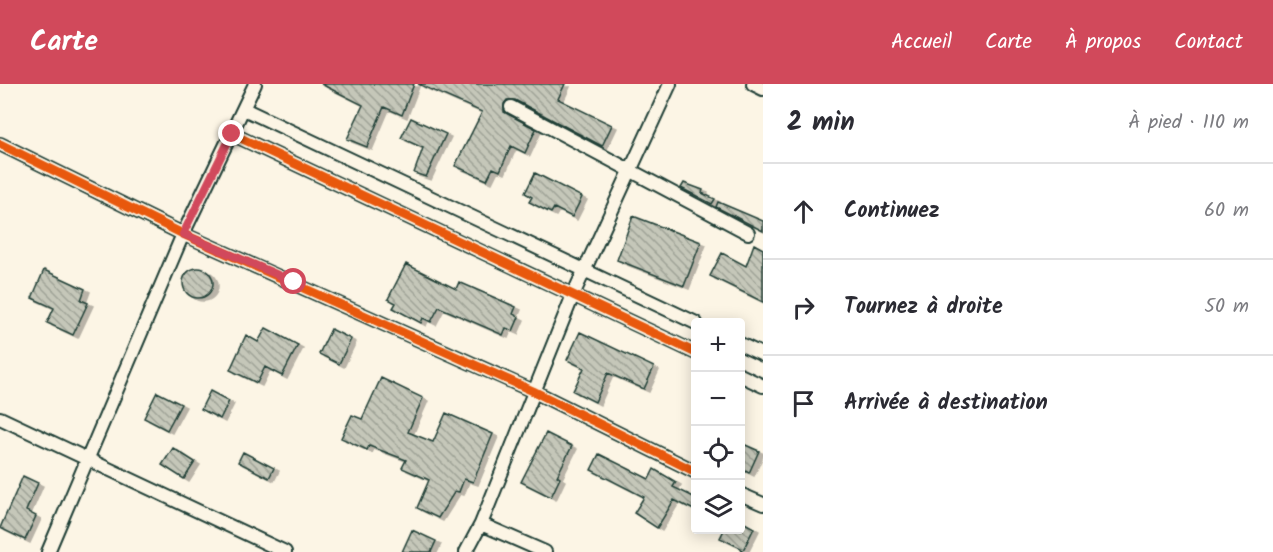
<!DOCTYPE html>
<html lang="fr">
<head>
<meta charset="utf-8">
<style>
  :root { --surface:#fff; --page:#f7f7f7; --text:#2b2b33; --muted:#7c7c81; --line:#e1e1e2; --accent:#d1495b }
  body { margin:0; font-family:Kalam,sans-serif; background:var(--page); color:var(--text) }
  .controls { position:absolute; right:18px; bottom:18px; display:grid; overflow:hidden; border-radius:6px; box-shadow:0 3px 15px #0003 }
  .controls button { width:54px; height:54px; display:grid; place-items:center; padding:0; border:0; border-bottom:2px solid var(--line); background:var(--surface); color:var(--text); font:30px sans-serif }
  .stop { position:absolute; width:18px; height:18px; margin:-14px; border:4px solid #d1495b; border-radius:50%; background:#fff }
  .stop.end { background:#d1495b; border-color:#fff; box-shadow:0 2px 6px #0008 }
  .list { margin:0; padding:0; list-style:none }
  h2 { display:flex; justify-content:space-between; align-items:center; height:78px; margin:0; padding:0 24px; font-size:26px }
  h2 small { font-size:20px; font-weight:400; color:var(--muted) }
  .list li { display:grid; grid-template-columns:39px 1fr auto; gap:18px; align-items:center; box-sizing:border-box; height:96px; padding:0 24px; border-top:2px solid var(--line) }
  .list b { display:block; font-size:22px; white-space:nowrap }
  .list em { font-size:20px; font-style:normal; color:var(--muted) }
  .icon { flex:none; width:33px; height:33px; fill:none; stroke:currentColor; stroke-width:2; stroke-linecap:round; stroke-linejoin:round }
  .map { position:relative; flex:none; width:763px; height:468px; overflow:hidden }
  header { display:flex; align-items:center; gap:36px; box-sizing:border-box; height:84px; padding:0 30px; background:var(--accent); color:#fff }
  header strong { font-size:28px }
  nav { display:flex; gap:33px; margin-inline-start:auto; font-size:21px }
  main { display:flex }
  aside { flex:1; background:var(--surface) }
  .map>svg:first-child { display:block }
  .building { fill:url(#building-back-hatch); stroke:#1f3d34; stroke-width:1.5; filter:url(#shadow) }
  .lines { fill:none; stroke-linecap:round; stroke-linejoin:round }
  .street-casing { stroke:#1f3d34; stroke-width:16 }
  .street { stroke:#fcf5e5; stroke-width:12 }
  .cycleway-casing { stroke:#fcf5e5; stroke-width:13 }
  .cycleway { stroke:#e8590c; stroke-width:9 }
  .route { stroke:#d1495b; stroke-width:8 }
</style>
</head>
<body>
<header>
<strong>Carte</strong>
<nav><a>Accueil</a><a>Carte</a><a>À propos</a><a>Contact</a></nav>
</header>
<main>
<div class="map">
<svg width="763" height="468" viewBox="0 0 763 468">
  <defs>
    <pattern id="building-back-hatch" width="6" height="6" patternUnits="userSpaceOnUse" patternTransform="scale(1.5)"><rect width="6" height="6" fill="#c5c7b9"/><path d="M-1 5l2 2M0 0l6 6M5-1l2 2" fill="none" stroke="#9fa397"/></pattern>
    <filter id="shadow"><feDropShadow dx="5" dy="3" stdDeviation="0" flood-color="#0004"/></filter>
  </defs>
  <rect width="100%" height="100%" fill="#fcf5e5"/>
  <filter id="ink" filterUnits="userSpaceOnUse"><feTurbulence type="fractalNoise" baseFrequency=".0167" numOctaves="2"/><feDisplacementMap in="SourceGraphic" scale="12" xChannelSelector="R" yChannelSelector="G"/><feConvolveMatrix kernelMatrix="1 2 1 2 8 2 1 2 1" color-interpolation-filters="sRGB"/></filter>
  <g filter="url(#ink)">
    <path class="building" d="M 321,0 L 414,0 L 402,31 L 384,23 L 367,63 L 347,55 L 363,21 Z
      M 418,0 L 565,0 L 558,15 L 612,41 L 602,62 L 515,16 L 507,16 L 504,20 L 504,28 L 536,45 L 525,69 L 511,62 L 500,87 L 493,84 L 487,96 L 455,82 L 482,28 Z
      M 411,34 L 446,50 L 426,93 L 414,89 L 423,64 L 401,54 Z
      M 535,89 L 582,113 L 572,133 L 554,124 L 551,129 L 529,118 L 532,113 L 525,109 Z
      M 684,99 L 703,106 L 702,109 L 715,115 L 712,120 L 681,104 Z
      M 718,118 L 763,137 L 763,147 L 716,123 Z
      M 633,132 L 701,158 L 684,202 L 617,176 Z
      M 754,160 L 763,165 L 763,218 L 710,192 L 722,169 L 746,182 Z
      M 406,180 L 456,205 L 459,198 L 516,223 L 513,230 L 519,233 L 513,247 L 506,244 L 503,251 L 439,223 L 431,238 L 423,234 L 421,239 L 393,224 L 396,219 L 388,215 Z
      M183 199a15 15 0 1 1 30 0a15 15 0 1 1-30 0Z
      M 44,186 L 85,205 L 81,216 L 88,219 L 73,251 L 47,239 L 54,224 L 32,214 Z
      M 266,244 L 298,261 L 282,292 L 265,283 L 257,299 L 230,286 L 246,251 L 258,258 Z
      M 331,245 L 351,255 L 339,280 L 319,270 Z
      M 580,248 L 654,283 L 644,305 L 608,289 L 595,318 L 573,307 L 584,284 L 567,276 Z
      M 381,294 L 423,314 L 408,348 L 433,358 L 446,329 L 493,350 L 473,398 L 464,395 L 459,408 L 455,407 L 438,434 L 417,424 L 429,396 L 402,384 L 406,376 L 369,362 L 367,366 L 341,354 L 352,331 L 362,335 Z
      M 210,307 L 229,317 L 220,335 L 201,325 Z
      M 157,308 L 181,320 L 167,346 L 144,334 Z
      M 546,349 L 572,362 L 557,392 L 560,394 L 551,413 L 521,398 Z
      M 741,359 L 759,367 L 749,389 L 741,385 Z
      M 173,364 L 195,378 L 184,395 L 162,381 Z
      M 243,368 L 274,384 L 269,394 L 238,378 Z
      M 599,370 L 649,395 L 654,385 L 676,398 L 673,403 L 696,414 L 696,427 L 674,416 L 657,444 L 634,429 L 644,413 L 591,386 Z
      M 23,392 L 38,399 L 26,427 L 36,432 L 25,456 L 0,444 Z
      M 741,437 L 754,444 L 742,468 L 741,464 L 720,454 L 724,446 L 741,446 Z
      M 412,446 L 436,457 L 431,468 L 402,468 Z"/>
    <g class="lines">
      <defs>
        <path id="street" d="M 753,0 L 763,5
          M 511,23 L 748,149
          M 244,25 L 696,239
          M 232,50 L 696,269
          M 0,60 L 183,150 L 533,307 L 696,388
          M 740,260 L 763,271
          M 740,291 L 763,302
          M 0,334 L 285,468
          M 740,410 L 763,420
          M 481,440 L 545,468
          M 48,468 L 183,150 L 255,0
          M 466,468 L 481,440 L 573,211 L 670,0"/>
      </defs>
      <use href="#street" class="street-casing"/>
      <use href="#street" class="street"/>
      <defs>
        <path id="cycleway" d="M 232,50 L 696,269
          M 0,60 L 183,150 L 533,307 L 696,388"/>
      </defs>
      <use href="#cycleway" class="cycleway-casing"/>
      <use href="#cycleway" class="cycleway"/>
    </g>
  </g>
  <g class="lines" filter="url(#ink)">
    <path class="route" d="M 232,50 L 183,150 L 294,198"/>
  </g>
</svg>
<div class="controls">
<button>+</button>
<button>−</button>
<button><svg class="icon" aria-label="locate" viewBox="0 0 24 24"><circle cx="12" cy="12" r="6"/><path d="M12 2v4M12 18v4M2 12h4M18 12h4"/></svg></button>
<button><svg class="icon" aria-label="layers" viewBox="0 0 24 24"><path d="M12 4l9 5-9 5-9-5zM3 14l9 5 9-5"/></svg></button>
</div>
<div class="stop" style="left:294px;top:198px"></div>
<div class="stop end" style="left:232px;top:50px"></div>
</div>
<aside>
<h2>2 min<small>À pied · 110 m</small></h2>
<ul class="list">
<li><svg class="icon" aria-label="ahead" viewBox="0 0 24 24"><path d="M12 20V5M6 11l6-6 6 6"/></svg><div><b>Continuez</b></div><em>60 m</em></li>
<li><svg class="icon" aria-label="right" viewBox="0 0 24 24"><path d="M7 20v-9h11M14 6l5 5-5 5"/></svg><div><b>Tournez à droite</b></div><em>50 m</em></li>
<li><svg class="icon" aria-label="arrive" viewBox="0 0 24 24"><path d="M6 21V4h12l-3 4 3 4H6"/></svg><div><b>Arrivée à destination</b></div></li>
</ul>
</aside>
</main>
</body>
</html>
